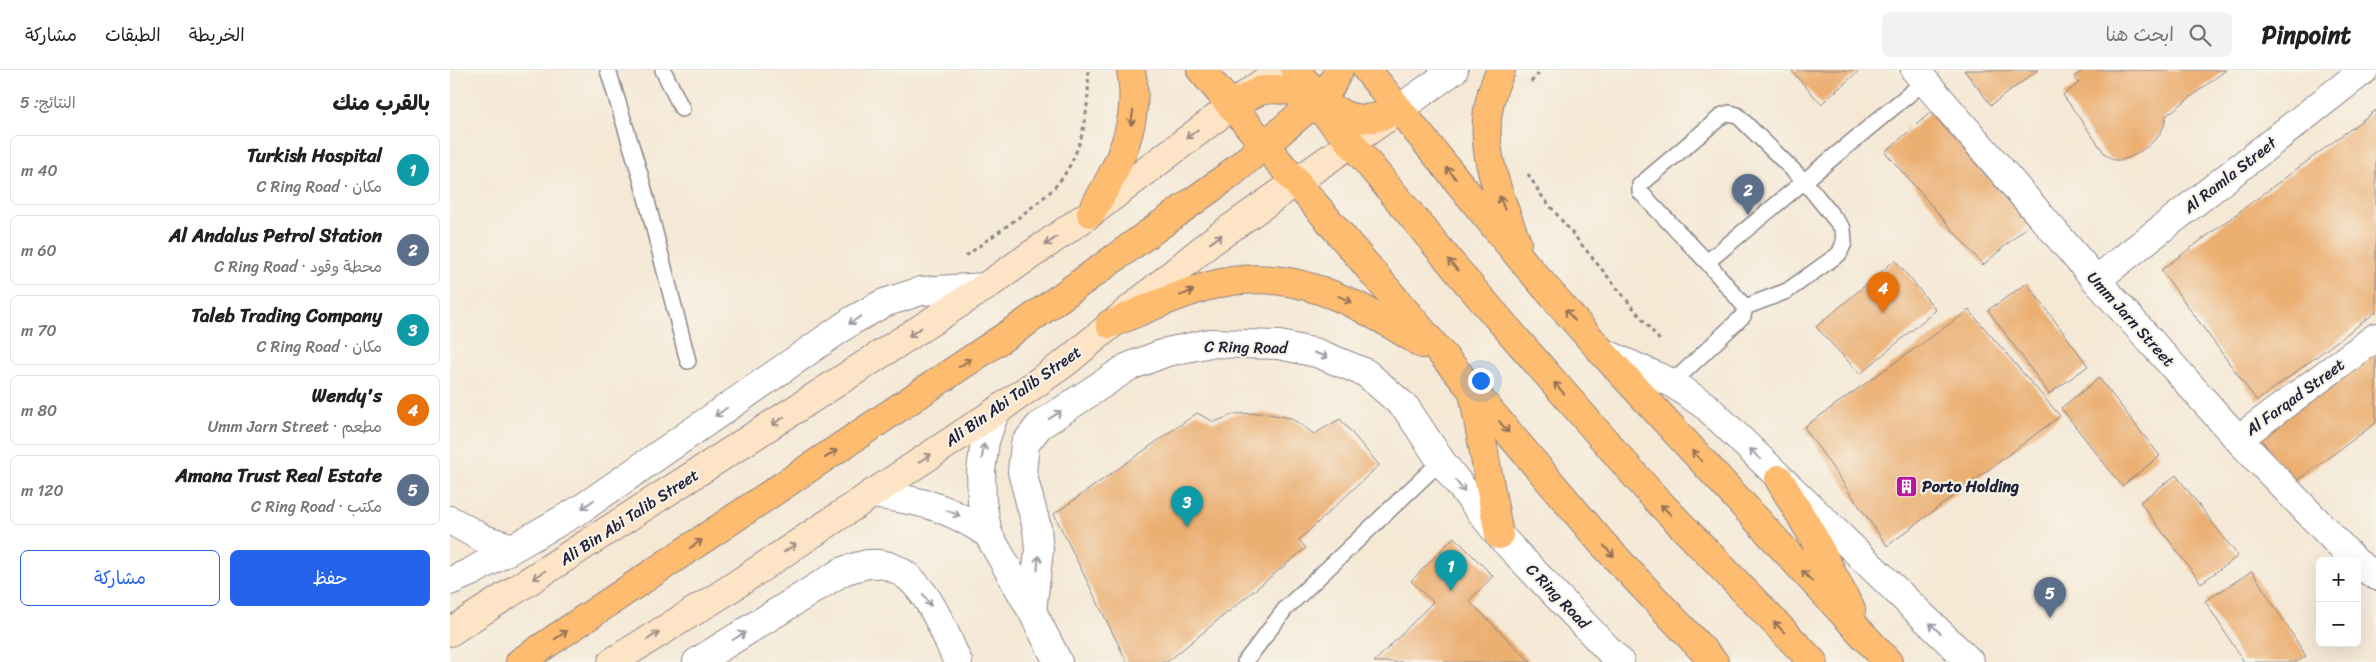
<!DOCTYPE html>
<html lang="ar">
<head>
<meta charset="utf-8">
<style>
  :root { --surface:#fff; --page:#f2f2f2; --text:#202124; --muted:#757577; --line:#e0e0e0; --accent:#2563eb }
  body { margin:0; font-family:Sriracha,"Playpen Sans Arabic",sans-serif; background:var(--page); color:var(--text); direction:rtl }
  .controls { position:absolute; right:15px; bottom:15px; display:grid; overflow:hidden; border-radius:8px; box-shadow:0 5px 20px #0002 }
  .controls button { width:45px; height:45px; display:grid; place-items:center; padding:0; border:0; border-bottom:1px solid var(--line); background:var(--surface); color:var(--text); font:25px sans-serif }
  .you { position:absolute; left:1030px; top:310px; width:18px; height:18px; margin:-12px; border:4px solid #fff; border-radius:50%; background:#1a73e8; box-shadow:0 0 0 8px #1a73e833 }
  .badge { display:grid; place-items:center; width:32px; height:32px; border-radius:50%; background:var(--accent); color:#fff; font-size:16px; font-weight:700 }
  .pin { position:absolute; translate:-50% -41px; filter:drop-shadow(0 1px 2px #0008) }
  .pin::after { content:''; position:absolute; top:26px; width:18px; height:15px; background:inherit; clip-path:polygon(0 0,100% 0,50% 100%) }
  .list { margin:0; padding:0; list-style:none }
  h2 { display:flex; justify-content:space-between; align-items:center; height:65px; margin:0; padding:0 20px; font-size:21px }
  h2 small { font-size:16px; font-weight:400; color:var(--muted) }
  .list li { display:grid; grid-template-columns:32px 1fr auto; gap:15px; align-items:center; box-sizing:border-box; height:70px; margin:0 10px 10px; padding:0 10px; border:1px solid var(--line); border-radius:8px }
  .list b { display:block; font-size:19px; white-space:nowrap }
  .list p { margin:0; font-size:16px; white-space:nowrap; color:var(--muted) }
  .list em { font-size:16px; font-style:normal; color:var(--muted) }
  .actions { display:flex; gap:10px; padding:15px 20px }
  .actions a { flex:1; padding:11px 0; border:1px solid var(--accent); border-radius:8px; text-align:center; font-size:18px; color:var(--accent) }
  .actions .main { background:var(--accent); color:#fff }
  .icon { flex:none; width:28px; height:28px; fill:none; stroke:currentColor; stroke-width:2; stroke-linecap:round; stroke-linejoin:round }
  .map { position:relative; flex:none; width:1926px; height:592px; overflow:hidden; direction:ltr }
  header { display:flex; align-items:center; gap:30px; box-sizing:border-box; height:70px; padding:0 25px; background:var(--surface); border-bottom:1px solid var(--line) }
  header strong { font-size:24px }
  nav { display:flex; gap:28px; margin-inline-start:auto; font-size:18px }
  .search { width:350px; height:45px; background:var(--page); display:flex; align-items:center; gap:12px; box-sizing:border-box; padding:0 18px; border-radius:8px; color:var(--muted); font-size:19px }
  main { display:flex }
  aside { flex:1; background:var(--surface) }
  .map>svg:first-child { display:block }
  .building { fill:#ebaf72 }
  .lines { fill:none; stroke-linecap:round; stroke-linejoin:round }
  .service-casing { stroke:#8c8588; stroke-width:18 }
  .minor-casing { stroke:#8c8588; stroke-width:30 }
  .tertiary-casing { stroke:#8c8588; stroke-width:30 }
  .secondary-casing { stroke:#8c8588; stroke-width:30 }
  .trunk-casing { stroke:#8c8588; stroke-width:30 }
  .path { stroke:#8c8588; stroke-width:3; stroke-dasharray:4 4; stroke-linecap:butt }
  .service { stroke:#fff; stroke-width:15 }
  .minor { stroke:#fff; stroke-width:28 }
  .tertiary { stroke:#fff; stroke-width:28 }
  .secondary { stroke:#fee4c6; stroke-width:28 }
  .trunk { stroke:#fdbc70; stroke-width:28 }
  .oneway { stroke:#906f56 }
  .oneway2 { stroke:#9b8d87 }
  .oneway3 { stroke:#9c9ca7 }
  .labels { text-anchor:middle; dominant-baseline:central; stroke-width:4.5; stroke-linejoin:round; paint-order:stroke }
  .street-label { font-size:16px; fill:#22223b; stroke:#f7f3e8 }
  .poi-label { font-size:16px; font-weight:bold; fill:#22223b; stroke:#f7f3e8; text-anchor:start }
</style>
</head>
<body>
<header>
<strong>Pinpoint</strong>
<div class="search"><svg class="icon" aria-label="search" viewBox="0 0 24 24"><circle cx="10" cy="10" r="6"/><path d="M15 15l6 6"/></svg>ابحث هنا</div>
<nav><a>الخريطة</a><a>الطبقات</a><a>مشاركة</a></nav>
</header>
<main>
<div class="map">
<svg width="1926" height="592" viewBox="0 0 1926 592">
  <rect width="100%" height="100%" fill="#f7f3e8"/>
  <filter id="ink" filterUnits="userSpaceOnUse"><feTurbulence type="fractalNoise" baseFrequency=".02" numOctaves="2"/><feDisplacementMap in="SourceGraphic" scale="10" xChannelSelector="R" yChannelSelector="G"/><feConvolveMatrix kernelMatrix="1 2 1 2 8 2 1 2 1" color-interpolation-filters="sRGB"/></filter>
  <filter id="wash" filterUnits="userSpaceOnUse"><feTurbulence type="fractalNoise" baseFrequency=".0096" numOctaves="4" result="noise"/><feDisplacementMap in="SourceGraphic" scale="20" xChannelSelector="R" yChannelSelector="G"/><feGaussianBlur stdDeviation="1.12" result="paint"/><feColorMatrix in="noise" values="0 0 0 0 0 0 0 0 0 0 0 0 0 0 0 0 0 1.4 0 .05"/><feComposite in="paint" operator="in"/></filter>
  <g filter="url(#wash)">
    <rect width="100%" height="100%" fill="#f5e8d5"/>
    <g id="blocks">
      <path class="building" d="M 1341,0 L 1410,0 L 1371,34 Z
        M 1514,0 L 1588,0 L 1541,35 Z
        M 1634,0 L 1776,0 L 1716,46 L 1714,56 L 1708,67 L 1698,76 L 1681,87 L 1672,90 L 1664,90 L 1655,84 L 1613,25 L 1629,13 L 1624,7 Z
        M 1926,40 L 1926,242 L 1807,331 L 1711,200 Z
        M 1481,42 L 1579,155 L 1533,195 L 1435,82 Z
        M 1445,190 L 1486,240 L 1410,304 L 1366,257 Z
        M 1577,213 L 1638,296 L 1599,324 L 1538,240 Z
        M 1519,240 L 1610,346 L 1437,476 L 1354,357 Z
        M 1926,276 L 1926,353 L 1844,413 L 1807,364 Z
        M 1649,308 L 1710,386 L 1672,416 L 1611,338 Z
        M 747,343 L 764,352 L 785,344 L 813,343 L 841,348 L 864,364 L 890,349 L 929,395 L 849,470 L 856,478 L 717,592 L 677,592 L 604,444 Z
        M 1726,405 L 1788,486 L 1751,513 L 1690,432 Z
        M 1004,467 L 1043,506 L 1019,531 L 1081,592 L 924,592 L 983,532 L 961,511 Z
        M 1802,501 L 1856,586 L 1847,592 L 1794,592 L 1755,531 Z"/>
    </g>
  </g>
  <g filter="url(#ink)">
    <use href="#blocks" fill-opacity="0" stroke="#8c8588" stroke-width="1"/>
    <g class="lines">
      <defs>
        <path id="service" d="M 158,0 L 191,108 L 238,291
          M 213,0 L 232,39
          M 1257,192 L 1475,11
          M 1222,313 L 1293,246 L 1295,237 L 1257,192 L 1194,126 L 1190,122 L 1190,115 L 1273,45 L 1280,43 L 1287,45 L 1355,112 L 1393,159 L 1394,173 L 1389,184 L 1337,221 L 1295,237
          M 795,592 L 836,538 L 991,391"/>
        <path id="minor" d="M 1465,0 L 1646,210 L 1788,369 L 1905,491
          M 1646,210 L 1914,0
          M 1152,282 L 1222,313 L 1257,337 L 1520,592
          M 545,342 L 535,371 L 531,401 L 532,432 L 538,464 L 582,541 L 608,592
          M 1788,369 L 1926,267
          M 421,424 C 471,431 495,435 538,464
          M 0,450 L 34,469 L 63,478
          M 1907,493 L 1926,506
          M 0,511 L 21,502 L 131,439 L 403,250 L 434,233 L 471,221 L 535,217
          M 582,541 L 589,481 L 587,458 L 572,402 L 575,374 L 589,356 L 678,297 L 717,282 L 760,273 L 829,275 L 867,283 L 916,303 L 956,338 L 991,391 L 1049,465 L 1170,592
          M 247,592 L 393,501 C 401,499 410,495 419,494 C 470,490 491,556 508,592"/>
        <path id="tertiary" d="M 949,39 L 1004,0"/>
        <path id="secondary" d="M 0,562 L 535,217 L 641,143 L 829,0
          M 162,592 L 272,524 L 545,342 L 615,293 L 761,172 L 948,40"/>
        <path id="trunk" d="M 751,0 L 1152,473 L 1264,592
          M 845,0 C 877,36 898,65 949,39
          M 917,0 L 1076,195 L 1152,282 L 1438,592
          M 1051,0 C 1020,62 1045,114 1067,173
          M 781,36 L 809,21 L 824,19 L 844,21 L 864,32 L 902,74 L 1021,217 L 1203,426 L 1363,592
          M 641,143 C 667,98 692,54 681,0
          M 660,254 C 692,241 725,225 759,216 C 839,193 907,232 972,274
          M 1023,322 L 1049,465
          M 1329,409 L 1361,463 L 1401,540
          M 70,592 L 575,253 L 778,106 L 870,28 L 879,19 L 889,0"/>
      </defs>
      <use href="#service" class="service-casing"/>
      <use href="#minor" class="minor-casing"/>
      <use href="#tertiary" class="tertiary-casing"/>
      <use href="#secondary" class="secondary-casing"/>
      <use href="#trunk" class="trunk-casing"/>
      <path class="path" d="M 1081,12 L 1092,0
        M 1078,104 L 1091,125 L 1212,273
        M 516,186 C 543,165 576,144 601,121 C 632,90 640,41 638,0"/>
      <use href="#service" class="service"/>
      <use href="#minor" class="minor"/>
      <use href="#tertiary" class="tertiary"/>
      <use href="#secondary" class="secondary"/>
      <use href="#trunk" class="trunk"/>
    </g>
    <defs><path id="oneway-shaft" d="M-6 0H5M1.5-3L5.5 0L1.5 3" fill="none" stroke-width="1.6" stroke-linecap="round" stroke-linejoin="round" transform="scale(1.25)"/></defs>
    <g class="oneway">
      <use href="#oneway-shaft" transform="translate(682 48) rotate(98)"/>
      <use href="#oneway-shaft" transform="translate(1001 103) rotate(-129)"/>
      <use href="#oneway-shaft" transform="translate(1052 133) rotate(-111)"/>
      <use href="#oneway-shaft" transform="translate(1003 195) rotate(-130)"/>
      <use href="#oneway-shaft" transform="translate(737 223) rotate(-21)"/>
      <use href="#oneway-shaft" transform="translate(895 229) rotate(24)"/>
      <use href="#oneway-shaft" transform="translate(1120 245) rotate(-131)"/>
      <use href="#oneway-shaft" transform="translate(515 293) rotate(-34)"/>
      <use href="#oneway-shaft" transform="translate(1109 318) rotate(-131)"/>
      <use href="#oneway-shaft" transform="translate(1054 357) rotate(50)"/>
      <use href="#oneway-shaft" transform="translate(381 384) rotate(-34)"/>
      <use href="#oneway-shaft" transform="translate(1247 386) rotate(-133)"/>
      <use href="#oneway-shaft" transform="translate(1216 440) rotate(-134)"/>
      <use href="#oneway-shaft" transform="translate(246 474) rotate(-34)"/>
      <use href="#oneway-shaft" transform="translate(1159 481) rotate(47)"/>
      <use href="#oneway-shaft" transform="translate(1357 506) rotate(-133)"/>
      <use href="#oneway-shaft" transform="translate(1329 557) rotate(-134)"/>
      <use href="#oneway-shaft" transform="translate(111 565) rotate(-34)"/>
    </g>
    <g class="oneway2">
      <use href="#oneway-shaft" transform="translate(742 64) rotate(143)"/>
      <use href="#oneway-shaft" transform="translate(766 169) rotate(-36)"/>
      <use href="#oneway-shaft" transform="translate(601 171) rotate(145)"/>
      <use href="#oneway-shaft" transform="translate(465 262) rotate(147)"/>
      <use href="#oneway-shaft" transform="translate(328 351) rotate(147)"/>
      <use href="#oneway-shaft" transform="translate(475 388) rotate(-34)"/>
      <use href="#oneway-shaft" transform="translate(340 478) rotate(-34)"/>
      <use href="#oneway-shaft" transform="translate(89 505) rotate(147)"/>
      <use href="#oneway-shaft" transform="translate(203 566) rotate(-32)"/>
    </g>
    <g class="oneway3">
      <use href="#oneway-shaft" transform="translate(405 250) rotate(148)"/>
      <use href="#oneway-shaft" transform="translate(871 285) rotate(19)"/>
      <use href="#oneway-shaft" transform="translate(271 342) rotate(145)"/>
      <use href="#oneway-shaft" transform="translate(605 345) rotate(-33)"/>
      <use href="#oneway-shaft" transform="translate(533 381) rotate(-82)"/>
      <use href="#oneway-shaft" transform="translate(1305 384) rotate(-134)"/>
      <use href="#oneway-shaft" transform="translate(1010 416) rotate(52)"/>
      <use href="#oneway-shaft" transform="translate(138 434) rotate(145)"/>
      <use href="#oneway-shaft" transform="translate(503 443) rotate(22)"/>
      <use href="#oneway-shaft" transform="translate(588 493) rotate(-85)"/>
      <use href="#oneway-shaft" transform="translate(477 530) rotate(56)"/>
      <use href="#oneway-shaft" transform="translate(1485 558) rotate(-136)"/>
      <use href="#oneway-shaft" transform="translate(289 566) rotate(-32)"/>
    </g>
  </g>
  <defs>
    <symbol id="building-square" viewBox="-11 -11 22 22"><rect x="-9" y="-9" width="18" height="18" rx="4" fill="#b5179e" stroke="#f7f3e8"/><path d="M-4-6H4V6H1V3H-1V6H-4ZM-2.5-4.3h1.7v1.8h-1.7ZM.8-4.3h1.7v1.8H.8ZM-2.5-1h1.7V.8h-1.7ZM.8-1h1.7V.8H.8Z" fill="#fff"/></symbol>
  </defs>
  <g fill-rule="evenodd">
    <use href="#building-square" x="1444" y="404" width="25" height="25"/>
  </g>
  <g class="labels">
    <g class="street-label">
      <text transform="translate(1780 105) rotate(-38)">Al Ramla Street</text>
      <text transform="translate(1681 249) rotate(48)">Umm Jarn Street</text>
      <text transform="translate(796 277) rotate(1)">C Ring Road</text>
      <text transform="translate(563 326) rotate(-35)">Ali Bin Abi Talib Street</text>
      <text transform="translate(1845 327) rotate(-36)">Al Farqad Street</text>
      <text transform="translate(179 447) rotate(-33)">Ali Bin Abi Talib Street</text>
      <text transform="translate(1108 526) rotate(46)">C Ring Road</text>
    </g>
    <g class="poi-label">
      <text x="1472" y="416">Porto Holding</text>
    </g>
  </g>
</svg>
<div class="controls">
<button>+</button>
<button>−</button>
</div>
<div class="you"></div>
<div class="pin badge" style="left:1001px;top:521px;background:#0f9aa8">1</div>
<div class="pin badge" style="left:1298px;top:145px;background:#5c6f8a">2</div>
<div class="pin badge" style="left:737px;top:457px;background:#0f9aa8">3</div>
<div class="pin badge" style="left:1433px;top:243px;background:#e8710a">4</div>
<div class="pin badge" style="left:1600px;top:548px;background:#5c6f8a">5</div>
</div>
<aside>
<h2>بالقرب منك<small>النتائج: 5</small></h2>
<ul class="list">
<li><span class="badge" style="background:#0f9aa8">1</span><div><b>Turkish Hospital</b><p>مكان · C Ring Road</p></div><em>40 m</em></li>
<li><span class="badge" style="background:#5c6f8a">2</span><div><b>Al Andalus Petrol Station</b><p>محطة وقود · C Ring Road</p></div><em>60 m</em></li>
<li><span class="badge" style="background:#0f9aa8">3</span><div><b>Taleb Trading Company</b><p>مكان · C Ring Road</p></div><em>70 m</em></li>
<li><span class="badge" style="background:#e8710a">4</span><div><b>Wendy's</b><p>مطعم · Umm Jarn Street</p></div><em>80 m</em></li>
<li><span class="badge" style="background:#5c6f8a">5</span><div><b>Amana Trust Real Estate</b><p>مكتب · C Ring Road</p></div><em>120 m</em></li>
</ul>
<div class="actions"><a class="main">حفظ</a><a>مشاركة</a></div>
</aside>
</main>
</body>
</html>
